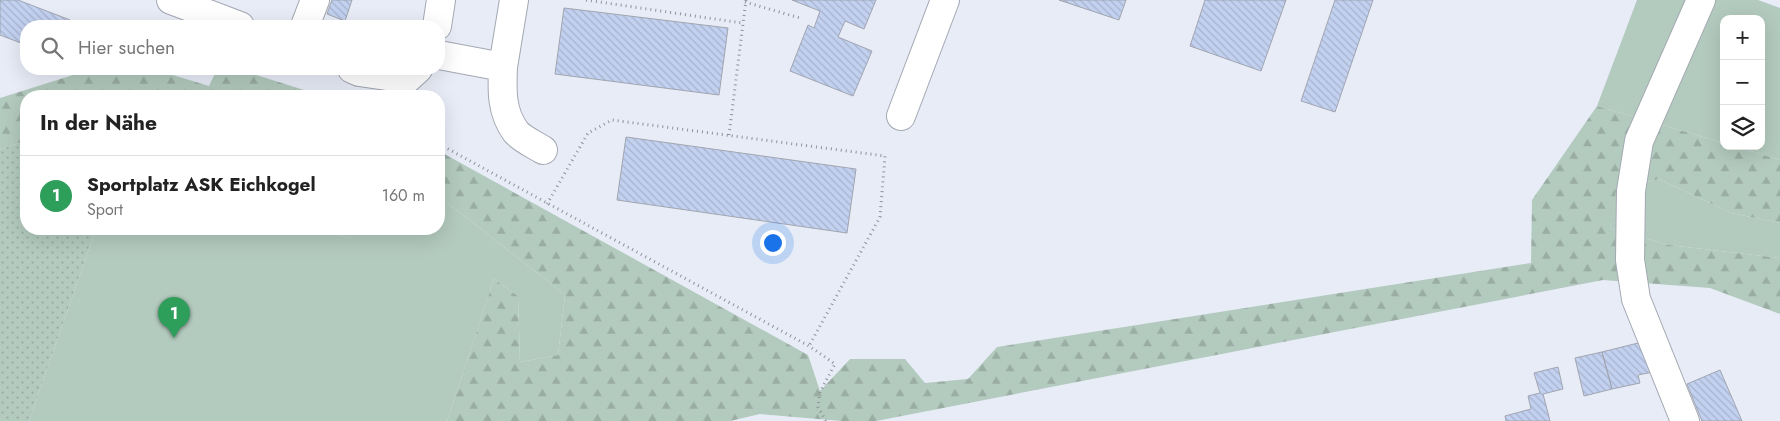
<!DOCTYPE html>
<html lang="de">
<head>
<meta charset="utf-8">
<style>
  :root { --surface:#fff; --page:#f2f2f2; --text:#222; --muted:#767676; --line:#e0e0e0; --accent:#b45309 }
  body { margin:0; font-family:Jost,sans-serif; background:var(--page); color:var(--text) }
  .controls { position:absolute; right:15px; top:15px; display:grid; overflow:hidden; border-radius:10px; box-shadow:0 5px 20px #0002 }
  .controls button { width:45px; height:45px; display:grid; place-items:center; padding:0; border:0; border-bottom:1px solid var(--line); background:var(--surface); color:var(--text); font:25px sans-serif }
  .you { position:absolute; left:772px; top:242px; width:18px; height:18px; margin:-12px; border:4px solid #fff; border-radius:50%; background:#1a73e8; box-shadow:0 0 0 8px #1a73e833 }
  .badge { display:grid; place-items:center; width:32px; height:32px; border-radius:50%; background:var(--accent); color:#fff; font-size:16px; font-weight:700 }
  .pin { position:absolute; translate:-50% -41px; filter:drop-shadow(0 1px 2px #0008) }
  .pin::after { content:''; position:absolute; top:26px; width:18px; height:15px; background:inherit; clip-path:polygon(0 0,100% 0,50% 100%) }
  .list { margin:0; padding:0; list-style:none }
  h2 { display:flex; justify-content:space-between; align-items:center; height:65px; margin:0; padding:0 20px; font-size:21px }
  h2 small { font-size:16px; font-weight:400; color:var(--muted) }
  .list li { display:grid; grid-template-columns:32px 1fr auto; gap:15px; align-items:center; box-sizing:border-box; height:80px; padding:0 20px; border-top:1px solid var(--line) }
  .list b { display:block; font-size:19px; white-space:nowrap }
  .list p { margin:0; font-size:16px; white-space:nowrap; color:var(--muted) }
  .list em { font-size:16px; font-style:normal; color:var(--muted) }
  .icon { flex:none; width:28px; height:28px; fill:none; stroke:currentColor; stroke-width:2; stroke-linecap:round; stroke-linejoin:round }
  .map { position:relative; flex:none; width:1780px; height:421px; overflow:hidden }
  .search { position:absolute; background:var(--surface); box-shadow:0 5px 20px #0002; left:20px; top:20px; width:425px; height:55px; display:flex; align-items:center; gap:12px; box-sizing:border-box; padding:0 18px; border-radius:20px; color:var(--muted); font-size:19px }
  .panel { position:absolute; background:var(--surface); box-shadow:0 5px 20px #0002; left:20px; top:90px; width:425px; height:145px; border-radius:20px }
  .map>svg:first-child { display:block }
  .green { fill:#b3cabe }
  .forest { fill:url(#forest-firs) }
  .garden { fill:url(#garden-dots) }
  .building { fill:url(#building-back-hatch); stroke:#a0a5b0 }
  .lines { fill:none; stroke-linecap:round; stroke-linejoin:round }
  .minor-casing { stroke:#a3a8b2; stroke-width:30 }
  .path { stroke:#8f929a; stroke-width:3; stroke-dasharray:1 4; stroke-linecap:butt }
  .minor { stroke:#fff; stroke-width:28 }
</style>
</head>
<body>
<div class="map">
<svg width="1780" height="421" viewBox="0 0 1780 421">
  <defs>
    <pattern id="forest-firs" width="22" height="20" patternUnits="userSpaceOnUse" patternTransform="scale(1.25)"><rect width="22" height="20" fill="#b3cabe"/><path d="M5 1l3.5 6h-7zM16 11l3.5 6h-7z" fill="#9aada3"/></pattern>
    <pattern id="garden-dots" width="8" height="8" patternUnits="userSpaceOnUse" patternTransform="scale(1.25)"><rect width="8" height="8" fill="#b3cabe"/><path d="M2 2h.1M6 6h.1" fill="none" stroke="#9aada3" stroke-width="1.8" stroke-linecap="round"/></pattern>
    <pattern id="building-back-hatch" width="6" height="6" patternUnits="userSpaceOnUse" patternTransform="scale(1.25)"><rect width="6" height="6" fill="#c3d1f0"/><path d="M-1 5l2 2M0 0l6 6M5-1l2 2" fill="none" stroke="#a7b3ce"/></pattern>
  </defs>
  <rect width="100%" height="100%" fill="#e7ecf7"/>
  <path class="green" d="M 1637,0 L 1758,0 L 1780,8 L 1780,160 L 1734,146 L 1761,146 L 1761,19 L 1724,19 L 1724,143 L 1597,106 Z
    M 1659,179 L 1731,213 L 1780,223 L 1780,258 L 1669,245 L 1610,228 L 1615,190 Z
    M 439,196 L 565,295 L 558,355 L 520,362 L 518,296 L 494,279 L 447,421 L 29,421 L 96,229 L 317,229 L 348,238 L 359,229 L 439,229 Z"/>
  <path class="forest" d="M 92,69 L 153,69 L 209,86 L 217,69 L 237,69 L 323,96 L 26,96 L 26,141 L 0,149 L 0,98 Z
    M 1597,106 L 1724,143 L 1724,146 L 1734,146 L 1780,160 L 1780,223 L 1731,213 L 1659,179 L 1616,190 L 1610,228 L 1669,245 L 1780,258 L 1780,314 L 1710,288 L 1603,280 L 876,421 L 842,421 L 760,414 L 730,421 L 447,421 L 494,279 L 518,296 L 520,362 L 558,355 L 565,295 L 439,196 L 439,151 L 808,355 L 820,391 L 850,359 L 905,359 L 925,383 L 968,379 L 997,347 L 1531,263 L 1532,200 Z
    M 317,229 L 359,229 L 348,238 Z"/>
  <path class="garden" d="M 26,141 L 26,229 L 96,229 L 29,421 L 0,421 L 0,149 Z"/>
  <path class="building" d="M 0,0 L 18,0 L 70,20 L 68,26 L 26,26 L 26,45 L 0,35 Z
    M 332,0 L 352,0 L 345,21 L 327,14 Z
    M 792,0 L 876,0 L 864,29 L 845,21 L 838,37 L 872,51 L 853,96 L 790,71 L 808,25 L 814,28 L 820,11 Z
    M 1059,0 L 1126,0 L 1119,20 Z
    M 1205,0 L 1286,0 L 1261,71 L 1190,46 Z
    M 1335,0 L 1373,0 L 1335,112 L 1301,101 Z
    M 564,8 L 728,28 L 719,95 L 555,74 Z
    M 626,137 L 856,169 L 847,233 L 617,200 Z
    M 1646,341 L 1653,372 L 1638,375 L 1640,383 L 1612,389 L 1602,352 Z
    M 1602,352 L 1612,389 L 1584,396 L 1575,358 Z
    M 1558,367 L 1563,389 L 1543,394 L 1550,421 L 1506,421 L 1505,416 L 1531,409 L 1528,396 L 1540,393 L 1534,373 Z
    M 1720,370 L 1742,421 L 1702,421 L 1687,384 Z"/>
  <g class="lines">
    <defs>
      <path id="minor" d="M 171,0 L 240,26
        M 305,26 L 315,0
        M 437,26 L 441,0
        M 439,55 L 503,67 C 502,90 501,112 516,132 C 522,139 535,145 543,150
        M 503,67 L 514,0
        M 352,69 L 359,72 L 407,79 L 418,69
        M 901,116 L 945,0
        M 1685,421 L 1636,299 L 1630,260 L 1631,191 L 1639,141 L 1701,0"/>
    </defs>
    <use href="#minor" class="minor-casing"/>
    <path class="path" d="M 586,0 L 742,23
      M 745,2 L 800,18
      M 729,135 L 746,0
      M 439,144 L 809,346 L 835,364 L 820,392 L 818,407 L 826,421
      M 547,204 L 588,133 L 612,120 L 885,156 L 880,217 L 809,346"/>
    <use href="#minor" class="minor"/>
  </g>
</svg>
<div class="controls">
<button>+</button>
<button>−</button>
<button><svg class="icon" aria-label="layers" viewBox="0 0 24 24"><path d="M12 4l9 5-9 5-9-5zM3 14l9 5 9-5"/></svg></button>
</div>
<div class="you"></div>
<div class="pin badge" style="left:174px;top:338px;background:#2e9e5b">1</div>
<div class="search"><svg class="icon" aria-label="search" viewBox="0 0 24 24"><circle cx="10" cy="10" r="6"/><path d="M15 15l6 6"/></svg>Hier suchen</div>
<section class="panel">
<h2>In der Nähe<small></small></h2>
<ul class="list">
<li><span class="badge" style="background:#2e9e5b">1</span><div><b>Sportplatz ASK Eichkogel</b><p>Sport</p></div><em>160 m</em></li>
</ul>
</section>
</div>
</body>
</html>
